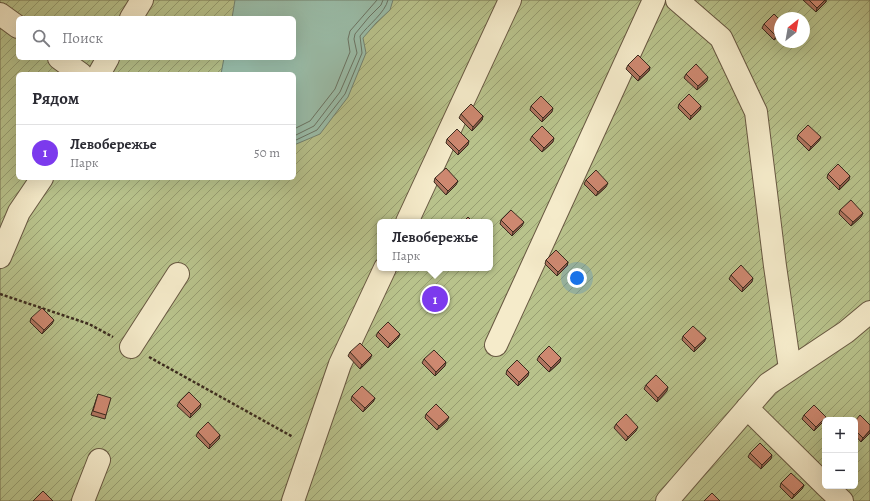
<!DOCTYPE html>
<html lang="ru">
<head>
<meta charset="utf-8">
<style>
  :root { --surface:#fff; --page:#f7f7f7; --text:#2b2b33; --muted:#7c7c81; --line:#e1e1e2; --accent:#7c3aed }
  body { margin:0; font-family:Alegreya,serif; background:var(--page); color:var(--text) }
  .controls { position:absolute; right:12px; bottom:12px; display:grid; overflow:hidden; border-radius:6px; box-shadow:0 4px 16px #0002 }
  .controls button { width:36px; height:36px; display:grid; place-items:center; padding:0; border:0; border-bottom:1px solid var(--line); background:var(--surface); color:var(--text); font:20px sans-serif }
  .compass { position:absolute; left:774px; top:12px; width:36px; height:36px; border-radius:50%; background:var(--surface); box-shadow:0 4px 16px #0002; rotate:31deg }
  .you { position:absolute; left:577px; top:278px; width:14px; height:14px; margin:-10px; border:3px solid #fff; border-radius:50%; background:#1a73e8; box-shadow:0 0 0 6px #1a73e833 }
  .badge { display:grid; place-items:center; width:26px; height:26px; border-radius:50%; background:var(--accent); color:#fff; font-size:13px; font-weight:700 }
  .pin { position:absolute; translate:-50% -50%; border:2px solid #fff; box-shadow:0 1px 4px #0006 }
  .popup { position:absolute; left:377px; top:219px; width:116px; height:52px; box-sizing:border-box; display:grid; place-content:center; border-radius:6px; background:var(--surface); filter:drop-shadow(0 1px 3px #0005); font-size:13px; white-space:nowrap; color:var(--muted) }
  .popup b { font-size:15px; color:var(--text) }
  .popup::after { content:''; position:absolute; left:50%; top:100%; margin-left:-8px; border:8px solid transparent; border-top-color:var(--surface) }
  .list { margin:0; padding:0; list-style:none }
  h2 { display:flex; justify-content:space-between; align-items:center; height:52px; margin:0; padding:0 16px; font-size:17px }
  h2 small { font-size:13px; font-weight:400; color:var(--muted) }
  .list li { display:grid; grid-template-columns:26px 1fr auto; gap:12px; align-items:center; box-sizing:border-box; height:56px; padding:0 16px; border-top:1px solid var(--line) }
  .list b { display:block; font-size:15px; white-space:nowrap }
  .list p { margin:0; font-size:13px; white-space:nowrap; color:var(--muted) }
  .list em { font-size:13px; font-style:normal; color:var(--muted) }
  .icon { flex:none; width:22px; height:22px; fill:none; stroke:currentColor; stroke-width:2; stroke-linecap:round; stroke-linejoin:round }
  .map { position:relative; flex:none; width:870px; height:501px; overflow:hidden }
  .search { position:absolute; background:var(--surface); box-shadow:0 4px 16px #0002; left:16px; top:16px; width:280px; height:44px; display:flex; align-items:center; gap:10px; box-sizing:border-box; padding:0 14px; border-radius:6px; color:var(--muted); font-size:15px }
  .panel { position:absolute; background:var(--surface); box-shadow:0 4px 16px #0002; left:16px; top:72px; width:280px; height:108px; border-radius:6px }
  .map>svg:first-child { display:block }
  .garden { fill:url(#garden-furrows); stroke:#7a7654; fill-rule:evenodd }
  .water { fill:#9abda9; stroke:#748371 }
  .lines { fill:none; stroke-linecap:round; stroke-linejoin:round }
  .shore { stroke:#6a7464; stroke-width:1 }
  .minor-casing { stroke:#685842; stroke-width:24 }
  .path { stroke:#3b2b1e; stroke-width:2.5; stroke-dasharray:3 2; stroke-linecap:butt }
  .minor { stroke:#f5ebca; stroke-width:22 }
  .wall { fill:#b07560; stroke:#3b2b1e }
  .shaded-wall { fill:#905f4e; stroke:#3b2b1e }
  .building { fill:#cd8870; stroke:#3b2b1e }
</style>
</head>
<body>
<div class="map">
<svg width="870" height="501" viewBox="0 0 870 501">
  <defs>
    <pattern id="garden-furrows" width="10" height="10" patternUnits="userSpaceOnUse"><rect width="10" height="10" fill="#b8c28b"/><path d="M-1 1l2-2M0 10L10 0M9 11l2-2" fill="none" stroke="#979e71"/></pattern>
  </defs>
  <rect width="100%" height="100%" fill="#f0e0ad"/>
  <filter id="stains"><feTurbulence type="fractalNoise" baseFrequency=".005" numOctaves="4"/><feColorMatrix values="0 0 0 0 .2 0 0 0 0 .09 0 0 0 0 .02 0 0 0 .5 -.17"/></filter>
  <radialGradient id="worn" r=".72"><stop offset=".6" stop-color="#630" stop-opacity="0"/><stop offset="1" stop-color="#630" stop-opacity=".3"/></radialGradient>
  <path class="garden" d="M 0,0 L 870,0 L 870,501 L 0,501 ZM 18,18 L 294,18 L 294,58 L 18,58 ZM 780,18 L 804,18 L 804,42 L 780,42 ZM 18,74 L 294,74 L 294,178 L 18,178 ZM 380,222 L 490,222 L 490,268 L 380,268 ZM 825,420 L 855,420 L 855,486 L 825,486 Z"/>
  <path class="water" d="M 235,0 L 393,0 L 390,10 L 376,23 L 363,38 L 366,53 L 348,97 L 320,134 L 294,145 L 294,74 L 221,74 L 224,58 L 294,58 L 294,18 L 232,18 Z"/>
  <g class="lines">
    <path class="shore" d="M 294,129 L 310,121 L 335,89 L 350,52 L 348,39 L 350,31 L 377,0
      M 294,136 L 314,126 L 340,92 L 357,53 L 354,39 L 355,34 L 369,17 L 381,5 L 383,0
      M 294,141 L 317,130 L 345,94 L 362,53 L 360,36 C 368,25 385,13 388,0"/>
    <defs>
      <path id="minor" d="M 677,0 L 721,38 L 756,112 L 775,266 L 790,369
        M 0,14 L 18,27
        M 131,18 L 142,0
        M 59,58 L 81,74
        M 99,74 L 108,58
        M 407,222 L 510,0
        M 0,257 L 19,212 L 42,178
        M 496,345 L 654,0
        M 131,347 L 178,274
        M 747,408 L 825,485
        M 826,486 L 842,501
        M 83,501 L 99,460
        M 293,501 L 340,364 L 385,268
        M 667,501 L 768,384 L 846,332 L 870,312"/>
    </defs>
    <use href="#minor" class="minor-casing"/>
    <path class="path" d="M 0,294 L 89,324 L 113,337
      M 149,357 L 293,437"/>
    <use href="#minor" class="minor"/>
  </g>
  <path class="wall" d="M 803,0 L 826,0 L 826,2 L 816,12 Z
    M 780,20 L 780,35 L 774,40 L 762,28 L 764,24 Z
    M 628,65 L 650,67 L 649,71 L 638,81 L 626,69 Z
    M 686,74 L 707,81 L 697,90 L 684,78 Z
    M 679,104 L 701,106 L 700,110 L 690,120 L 678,108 Z
    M 531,106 L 552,112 L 542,122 L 530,110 Z
    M 461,114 L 483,116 L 482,120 L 472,131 L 459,118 Z
    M 798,135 L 819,141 L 809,151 L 797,139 Z
    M 532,136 L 553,142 L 542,152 L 530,140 Z
    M 447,139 L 468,145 L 458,155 L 446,143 Z
    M 828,174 L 849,180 L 839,190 L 827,178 Z
    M 435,178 L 456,185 L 446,195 L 434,182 Z
    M 586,180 L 606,187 L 596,196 L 584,184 Z
    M 840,210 L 863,213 L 861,217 L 851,226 L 839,214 Z
    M 501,220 L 522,226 L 512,236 L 500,224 Z
    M 546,260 L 568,262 L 567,266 L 557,276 L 545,264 Z
    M 731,275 L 752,282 L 742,292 L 729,279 Z
    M 31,318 L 52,324 L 42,334 L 30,322 Z
    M 378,332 L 400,334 L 398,338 L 388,348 L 376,336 Z
    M 683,336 L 706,338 L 704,342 L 694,352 L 682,340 Z
    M 350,352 L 370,359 L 360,369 L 348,356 Z
    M 539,356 L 560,362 L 549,372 L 537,360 Z
    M 424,359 L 445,366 L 435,376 L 422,363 Z
    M 507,370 L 528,376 L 518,386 L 506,374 Z
    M 646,385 L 667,391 L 657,402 L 644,389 Z
    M 98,394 L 106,415 L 105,419 L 91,415 Z
    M 352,396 L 375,398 L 373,402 L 363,412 L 351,400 Z
    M 179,402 L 200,408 L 190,418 L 177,406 Z
    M 426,414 L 447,421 L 437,430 L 425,418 Z
    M 804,415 L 824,421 L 814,431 L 802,419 Z
    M 855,421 L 870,425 L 870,433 L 861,442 L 855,435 Z
    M 616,424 L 636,431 L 626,441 L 614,428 Z
    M 198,432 L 220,435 L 219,439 L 209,449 L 196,436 Z
    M 750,453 L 771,459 L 761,469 L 748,457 Z
    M 781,483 L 804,485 L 802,489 L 792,499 L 780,487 Z"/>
  <path class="shaded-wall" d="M 825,0 L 826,0 L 826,2 L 816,12 L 817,8 Z
    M 780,32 L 780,35 L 774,40 L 776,36 Z
    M 650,67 L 649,71 L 638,81 L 640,77 Z
    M 708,77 L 707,81 L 697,90 L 698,86 Z
    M 701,106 L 700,110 L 690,120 L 691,116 Z
    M 553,108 L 552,112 L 542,122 L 543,118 Z
    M 483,116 L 482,120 L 472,131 L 473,127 Z
    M 821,137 L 819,141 L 809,151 L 811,147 Z
    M 554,138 L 553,142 L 542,152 L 544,148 Z
    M 469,141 L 468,145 L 458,155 L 459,151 Z
    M 850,176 L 849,180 L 839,190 L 840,186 Z
    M 458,181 L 456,185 L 446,195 L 448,191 Z
    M 608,183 L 606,187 L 596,196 L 598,192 Z
    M 863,213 L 861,217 L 851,226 L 853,222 Z
    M 524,222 L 522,226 L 512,236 L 513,232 Z
    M 568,262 L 567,266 L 557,276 L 558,272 Z
    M 753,278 L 752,282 L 742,292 L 743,288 Z
    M 54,320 L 52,324 L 42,334 L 44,330 Z
    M 400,334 L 398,338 L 388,348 L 390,344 Z
    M 706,338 L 704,342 L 694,352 L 695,348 Z
    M 372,355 L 370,359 L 360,369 L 362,365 Z
    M 561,358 L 560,362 L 549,372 L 551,368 Z
    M 446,362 L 445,366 L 435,376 L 436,372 Z
    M 529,372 L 528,376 L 518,386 L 519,382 Z
    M 668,387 L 667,391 L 657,402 L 658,398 Z
    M 375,398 L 373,402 L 363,412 L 365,408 Z
    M 201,404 L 200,408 L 190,418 L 191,414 Z
    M 449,417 L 447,421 L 437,430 L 439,426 Z
    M 826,417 L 824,421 L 814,431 L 816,427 Z
    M 638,427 L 636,431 L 626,441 L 628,437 Z
    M 870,430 L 870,433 L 861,442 L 863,438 Z
    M 220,435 L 219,439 L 209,449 L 210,445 Z
    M 772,455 L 771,459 L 761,469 L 762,465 Z
    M 804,485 L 802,489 L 792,499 L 794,495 Z"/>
  <path class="building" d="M 809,0 L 825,0 L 817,8 Z
    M 774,14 L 780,20 L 780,32 L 776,36 L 764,24 Z
    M 638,55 L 650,67 L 640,77 L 628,65 Z
    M 696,64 L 708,77 L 698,86 L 686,74 Z
    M 689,94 L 701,106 L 691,116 L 679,104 Z
    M 541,96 L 553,108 L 543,118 L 531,106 Z
    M 471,104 L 483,116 L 473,127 L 461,114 Z
    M 808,125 L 821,137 L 811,147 L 798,135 Z
    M 542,126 L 554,138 L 544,148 L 532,136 Z
    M 457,129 L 469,141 L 459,151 L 447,139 Z
    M 838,164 L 850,176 L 840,186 L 828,174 Z
    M 446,168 L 458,181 L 448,191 L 435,178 Z
    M 596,170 L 608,183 L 598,192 L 586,180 Z
    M 851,200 L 863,213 L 853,222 L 840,210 Z
    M 511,210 L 524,222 L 513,232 L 501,220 Z
    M 468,217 L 473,222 L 463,222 Z
    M 556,250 L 568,262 L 558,272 L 546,260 Z
    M 741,265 L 753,278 L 743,288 L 731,275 Z
    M 42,308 L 54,320 L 44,330 L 31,318 Z
    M 388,322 L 400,334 L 390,344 L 378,332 Z
    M 693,326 L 706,338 L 695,348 L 683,336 Z
    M 360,343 L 372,355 L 362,365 L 350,352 Z
    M 549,346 L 561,358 L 551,368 L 539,356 Z
    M 434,350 L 446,362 L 436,372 L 424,359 Z
    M 517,360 L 529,372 L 519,382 L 507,370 Z
    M 656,375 L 668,387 L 658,398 L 646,385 Z
    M 362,386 L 375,398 L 365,408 L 352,396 Z
    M 189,392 L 201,404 L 191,414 L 179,402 Z
    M 98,394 L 111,398 L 106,415 L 93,411 Z
    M 436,404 L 449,417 L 439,426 L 426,414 Z
    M 814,405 L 826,417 L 816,427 L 804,415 Z
    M 626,414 L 638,427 L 628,437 L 616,424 Z
    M 860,415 L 870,425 L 870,430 L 863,438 L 855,430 L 855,421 Z
    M 208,422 L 220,435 L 210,445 L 198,432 Z
    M 760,443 L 772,455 L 762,465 L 750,453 Z
    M 791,473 L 804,485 L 794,495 L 781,483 Z
    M 43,491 L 53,501 L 33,501 Z
    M 712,493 L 720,501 L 704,501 Z"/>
  <rect width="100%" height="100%" filter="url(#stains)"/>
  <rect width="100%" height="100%" fill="url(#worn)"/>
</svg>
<div class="controls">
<button>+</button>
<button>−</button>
</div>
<svg class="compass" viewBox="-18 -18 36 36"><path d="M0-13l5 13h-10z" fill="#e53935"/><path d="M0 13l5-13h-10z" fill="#7c7c81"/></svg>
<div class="you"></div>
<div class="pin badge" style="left:435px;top:299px">1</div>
<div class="popup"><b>Левобережье</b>Парк</div>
<div class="search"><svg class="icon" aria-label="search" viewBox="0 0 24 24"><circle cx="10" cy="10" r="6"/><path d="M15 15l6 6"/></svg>Поиск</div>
<section class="panel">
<h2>Рядом<small></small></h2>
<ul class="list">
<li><span class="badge">1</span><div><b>Левобережье</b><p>Парк</p></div><em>50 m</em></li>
</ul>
</section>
</div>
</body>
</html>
